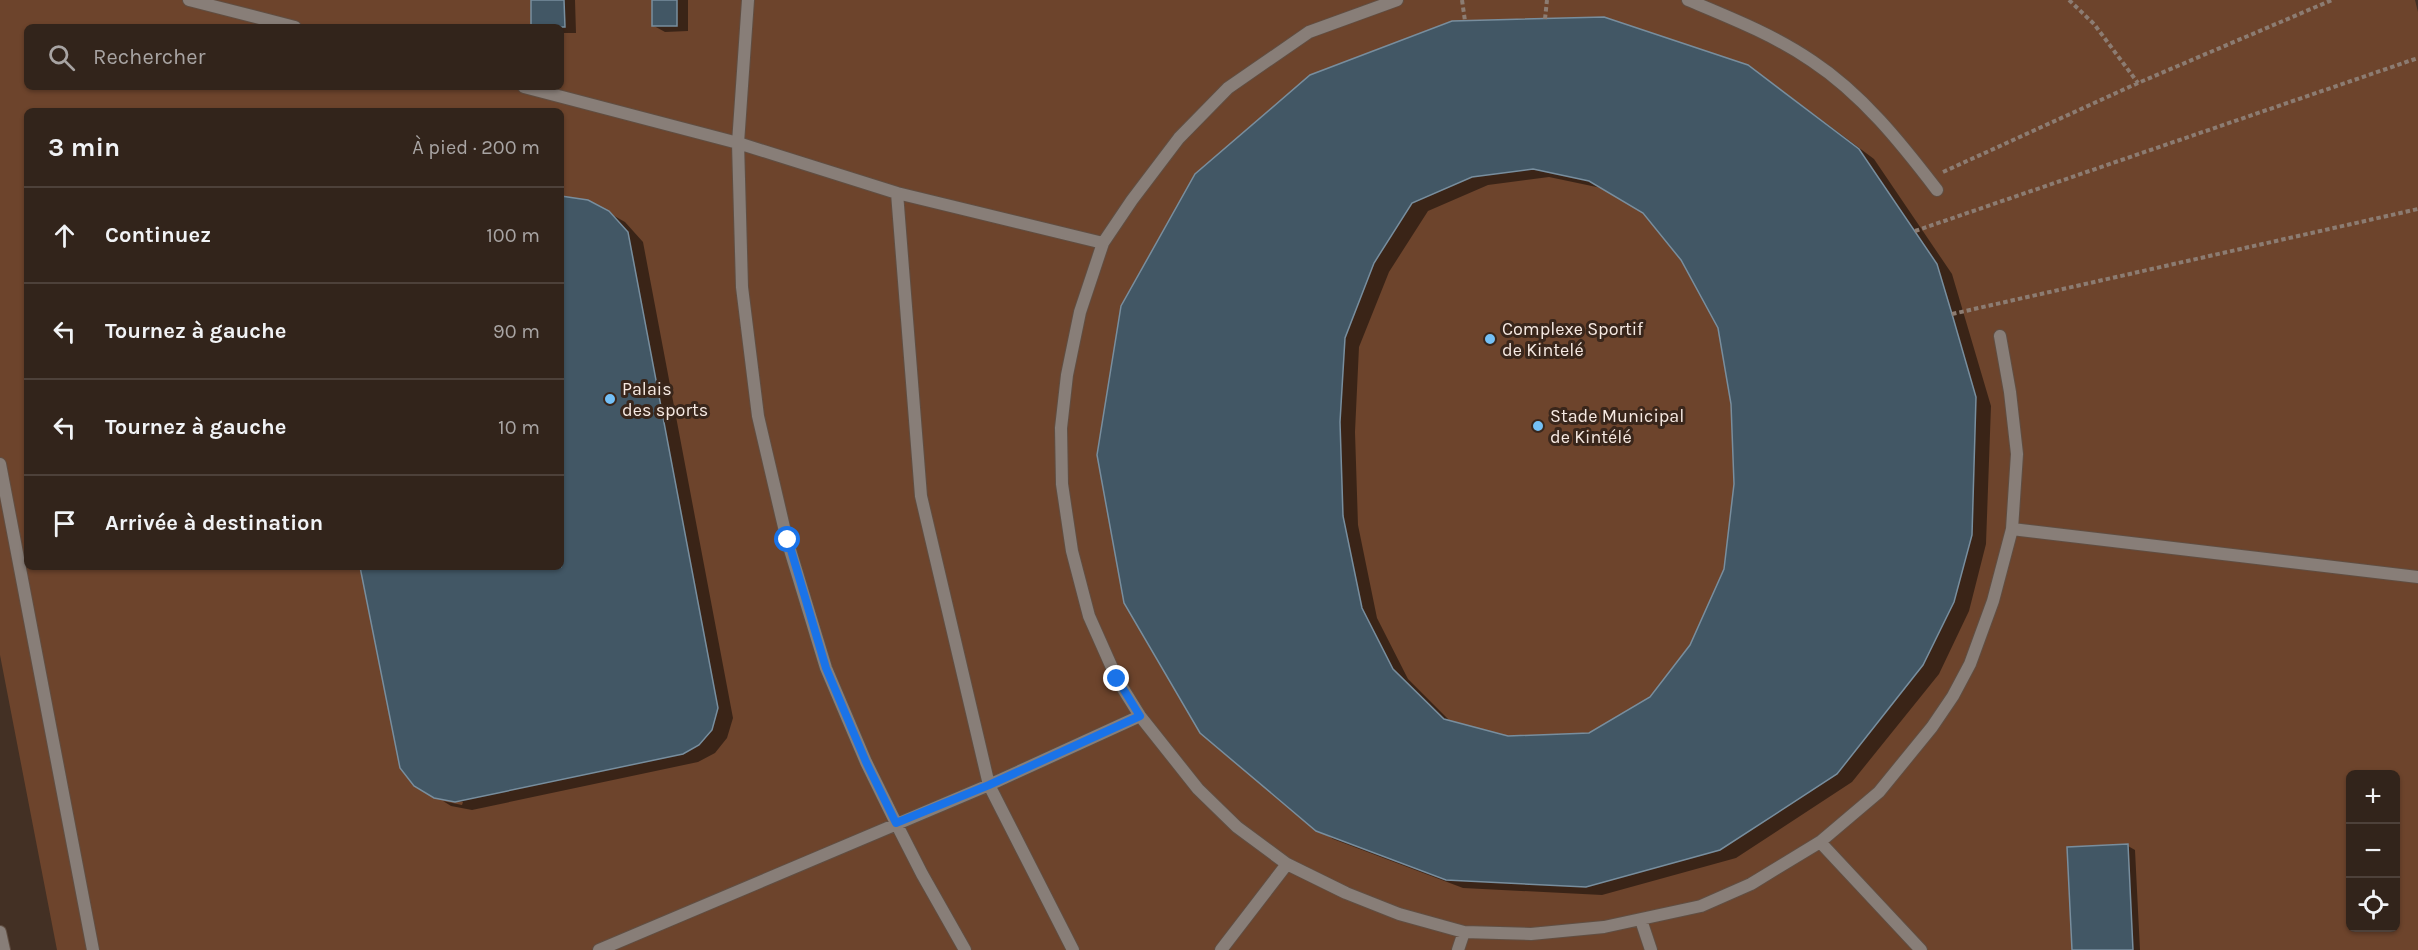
<!DOCTYPE html>
<html lang="fr">
<head>
<meta charset="utf-8">
<style>
  :root { --surface:#32241b; --page:#3d3028; --text:#f1f3f6; --muted:#a8a4a3; --line:#4d413a }
  body { margin:0; font-family:Karla,sans-serif; background:var(--page); color:var(--text) }
  .controls { position:absolute; right:18px; bottom:18px; display:grid; overflow:hidden; border-radius:9px; box-shadow:0 2px 4px #0004 }
  .controls button { width:54px; height:54px; display:grid; place-items:center; padding:0; border:0; border-bottom:2px solid var(--line); background:var(--surface); color:var(--text); font:30px sans-serif }
  .stop { position:absolute; width:18px; height:18px; margin:-14px; border:4px solid #1a73e8; border-radius:50%; background:#fff }
  .stop.end { background:#1a73e8; border-color:#fff; box-shadow:0 2px 6px #0008 }
  .list { margin:0; padding:0; list-style:none }
  h2 { display:flex; justify-content:space-between; align-items:center; height:78px; margin:0; padding:0 24px; font-size:26px }
  h2 small { font-size:20px; font-weight:400; color:var(--muted) }
  .list li { display:grid; grid-template-columns:39px 1fr auto; gap:18px; align-items:center; box-sizing:border-box; height:96px; padding:0 24px; border-top:2px solid var(--line) }
  .list b { display:block; font-size:22px; white-space:nowrap }
  .list em { font-size:20px; font-style:normal; color:var(--muted) }
  .icon { flex:none; width:33px; height:33px; fill:none; stroke:currentColor; stroke-width:2; stroke-linecap:round; stroke-linejoin:round }
  .map { position:relative; flex:none; width:2418px; height:950px; overflow:hidden }
  .search { position:absolute; background:var(--surface); box-shadow:0 2px 4px #0004; left:24px; top:24px; width:540px; height:66px; display:flex; align-items:center; gap:15px; box-sizing:border-box; padding:0 21px; border-radius:9px; color:var(--muted); font-size:22px }
  .panel { position:absolute; background:var(--surface); box-shadow:0 2px 4px #0004; left:24px; top:108px; width:540px; height:462px; border-radius:9px }
  .map>svg:first-child { display:block }
  .green { fill:#6d442c; fill-rule:evenodd }
  .shadow { fill:#0007; fill-rule:evenodd }
  .building { fill:#425765; stroke:#788e9e; stroke-width:1.5; fill-rule:evenodd }
  .lines { fill:none; stroke-linecap:round; stroke-linejoin:round }
  .service-casing { stroke:#604e42; stroke-width:14 }
  .minor-casing { stroke:#604e42; stroke-width:14 }
  .path { stroke:#8c7c72; stroke-width:4; stroke-dasharray:4.5 3; stroke-linecap:butt }
  .service { stroke:#887e78; stroke-width:12 }
  .minor { stroke:#887e78; stroke-width:12 }
  .route { stroke:#1a73e8; stroke-width:8 }
  .poi-dot { fill:#74c0f6; stroke:#39261b; stroke-width:2 }
  .labels { text-anchor:middle; dominant-baseline:central; stroke-width:6; stroke-linejoin:round; paint-order:stroke }
  .poi-label { font-size:18px; fill:#f6e9e2; stroke:#39261b; text-anchor:start }
</style>
</head>
<body>
<div class="map">
<svg width="2418" height="950" viewBox="0 0 2418 950">
  <rect width="100%" height="100%" fill="#433024"/>
  <path class="green" d="M 0,0 L 2415,0 L 2418,12 L 2418,950 L 57,950 L 0,655 ZM 27,27 L 561,27 L 561,87 L 27,87 ZM 27,111 L 561,111 L 561,567 L 27,567 ZM 2350,774 L 2396,774 L 2396,928 L 2350,928 Z"/>
  <path class="shadow" d="M 532,0 L 575,0 L 576,33 L 561,33 L 561,27 L 533,27 Z
    M 653,0 L 688,0 L 688,31 L 665,32 L 654,26 Z
    M 1747,66 L 1763,76 L 1874,159 L 1952,274 L 1991,406 L 1986,544 L 1969,611 L 1939,674 L 1852,782 L 1736,858 L 1602,895 L 1463,888 L 1333,839 L 1317,829 L 1123,307 ZM 1549,177 L 1606,189 L 1644,212 L 1682,259 L 1719,327 L 1732,404 L 1735,484 L 1726,569 L 1692,646 L 1651,698 L 1590,734 L 1508,737 L 1452,723 L 1408,679 L 1377,618 L 1358,525 L 1355,432 L 1359,347 L 1389,272 L 1428,211 L 1488,185 Z
    M 561,198 L 609,213 L 625,222 L 643,242 L 733,718 L 727,738 L 715,753 L 698,762 L 472,810 L 451,806 L 443,801 L 462,805 L 463,802 L 434,796 L 361,567 L 561,567 Z
    M 2128,846 L 2135,850 L 2140,950 L 2073,950 Z"/>
  <path class="building" d="M 531,0 L 564,0 L 565,27 L 531,27 Z
    M 652,0 L 677,0 L 677,26 L 652,26 Z
    M 1604,17 L 1748,65 L 1859,149 L 1937,264 L 1952,314 L 1976,397 L 1972,535 L 1954,602 L 1923,665 L 1837,774 L 1720,850 L 1586,887 L 1446,880 L 1316,831 L 1200,733 L 1124,603 L 1097,455 L 1121,306 L 1195,174 L 1310,75 L 1452,21 ZM 1533,169 L 1589,181 L 1643,213 L 1681,260 L 1718,328 L 1731,404 L 1734,484 L 1724,569 L 1690,645 L 1650,697 L 1589,733 L 1508,736 L 1444,719 L 1393,669 L 1362,608 L 1343,516 L 1340,422 L 1345,338 L 1374,263 L 1412,203 L 1472,177 Z
    M 561,196 L 588,200 L 609,211 L 628,232 L 718,708 L 712,730 L 699,745 L 683,754 L 455,802 L 434,798 L 414,786 L 400,768 L 360,567 L 561,567 Z
    M 2128,844 L 2133,950 L 2072,950 L 2067,847 Z"/>
  <g class="lines">
    <defs>
      <path id="service" d="M 189,0 L 295,27
        M 748,0 L 738,143 L 742,287 L 758,416 L 787,540 L 826,668 L 866,762 L 896,823 L 922,874 L 965,950
        M 1397,0 L 1309,32 L 1228,88 L 1179,138 L 1132,200 L 1103,243 L 1080,312 L 1067,375 L 1061,428 L 1062,484 L 1072,551 L 1089,616 L 1117,679 L 1140,716 L 1198,789 L 1237,827 L 1287,864 L 1346,893 L 1399,914 L 1464,932 L 1531,934 L 1604,927 L 1701,906 L 1751,884 L 1820,842 L 1879,792 L 1932,727 L 1953,696 L 1970,664 L 1993,601 L 2012,529 L 2017,454 L 2010,392 L 2000,336
        M 1688,0 C 1731,18 1774,35 1812,61 C 1862,94 1901,143 1937,190
        M 524,87 L 738,143 L 897,193 L 1103,243
        M 897,193 L 921,496 L 989,785 L 1073,950
        M 0,464 L 93,950
        M 2012,529 L 2418,577
        M 1820,842 L 1921,950
        M 1641,920 L 1651,950
        M 599,950 L 989,785 L 1140,716
        M 1221,950 L 1287,864
        M 1458,950 L 1464,932"/>
      <path id="minor" d="M 0,932 L 4,950"/>
    </defs>
    <use href="#service" class="service-casing"/>
    <use href="#minor" class="minor-casing"/>
    <path class="path" d="M 1462,0 L 1465,21
      M 2069,0 L 2094,24 L 2138,83
      M 1545,19 L 1547,0
      M 1943,172 L 2138,83 L 2332,0
      M 1915,231 L 2418,58
      M 1952,314 L 2418,209"/>
    <use href="#service" class="service"/>
    <use href="#minor" class="minor"/>
  </g>
  <g class="lines">
    <path class="route" d="M 788,540 L 826,668 L 866,762 L 896,823 L 989,785 L 1140,716 L 1117,679"/>
  </g>
  <g class="poi-dot">
    <circle cx="1490" cy="339" r="6"/>
    <circle cx="610" cy="399" r="6"/>
    <circle cx="1538" cy="426" r="6"/>
  </g>
  <g class="labels">
    <g class="poi-label">
      <text x="1502" y="329">Complexe Sportif<tspan x="1502" dy="21">de Kintelé</tspan></text>
      <text x="622" y="389">Palais<tspan x="622" dy="21">des sports</tspan></text>
      <text x="1550" y="416">Stade Municipal<tspan x="1550" dy="21">de Kintélé</tspan></text>
    </g>
  </g>
</svg>
<div class="controls">
<button>+</button>
<button>−</button>
<button><svg class="icon" aria-label="locate" viewBox="0 0 24 24"><circle cx="12" cy="12" r="6"/><path d="M12 2v4M12 18v4M2 12h4M18 12h4"/></svg></button>
</div>
<div class="stop" style="left:788px;top:540px"></div>
<div class="stop end" style="left:1117px;top:679px"></div>
<div class="search"><svg class="icon" aria-label="search" viewBox="0 0 24 24"><circle cx="10" cy="10" r="6"/><path d="M15 15l6 6"/></svg>Rechercher</div>
<section class="panel">
<h2>3 min<small>À pied · 200 m</small></h2>
<ul class="list">
<li><svg class="icon" aria-label="ahead" viewBox="0 0 24 24"><path d="M12 20V5M6 11l6-6 6 6"/></svg><div><b>Continuez</b></div><em>100 m</em></li>
<li><svg class="icon" aria-label="left" viewBox="0 0 24 24"><path d="M17 20v-9H6M10 6l-5 5 5 5"/></svg><div><b>Tournez à gauche</b></div><em>90 m</em></li>
<li><svg class="icon" aria-label="left" viewBox="0 0 24 24"><path d="M17 20v-9H6M10 6l-5 5 5 5"/></svg><div><b>Tournez à gauche</b></div><em>10 m</em></li>
<li><svg class="icon" aria-label="arrive" viewBox="0 0 24 24"><path d="M6 21V4h12l-3 4 3 4H6"/></svg><div><b>Arrivée à destination</b></div></li>
</ul>
</section>
</div>
</body>
</html>
